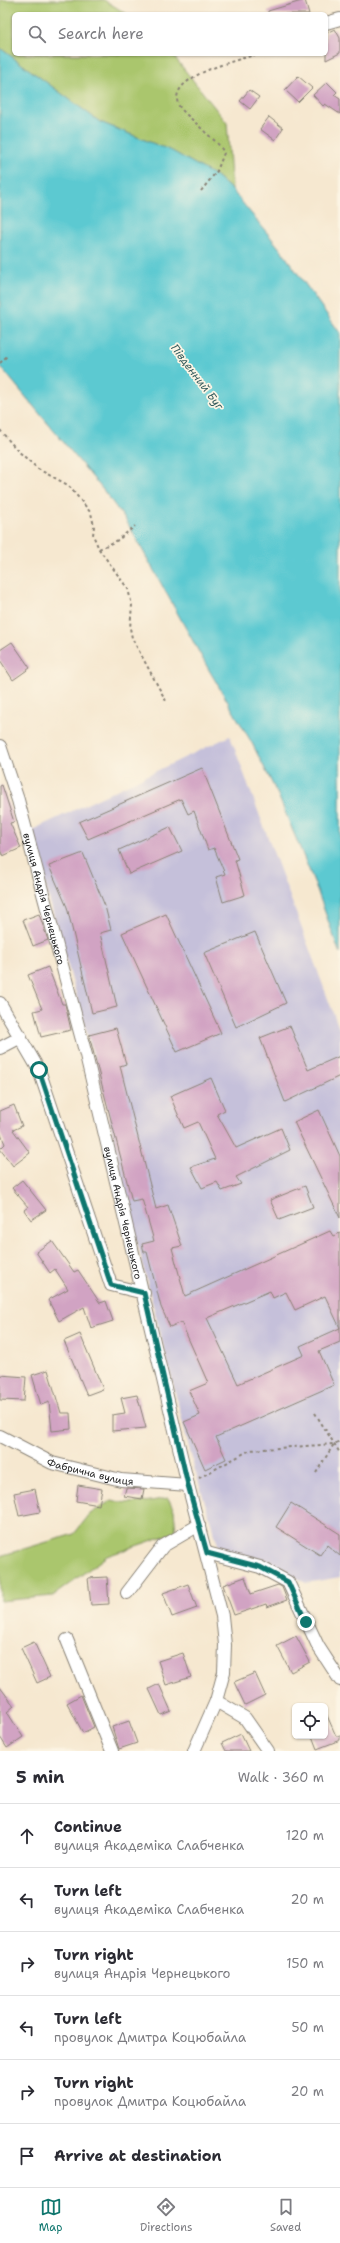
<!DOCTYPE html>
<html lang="en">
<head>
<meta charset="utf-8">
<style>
  :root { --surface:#fff; --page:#f7f7f7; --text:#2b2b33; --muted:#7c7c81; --line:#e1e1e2; --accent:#0f766e }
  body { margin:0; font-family:"Shantell Sans",sans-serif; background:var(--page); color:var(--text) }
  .controls { position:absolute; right:12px; bottom:12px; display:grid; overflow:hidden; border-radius:6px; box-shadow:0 1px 3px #0004 }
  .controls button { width:36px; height:36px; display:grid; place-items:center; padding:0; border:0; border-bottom:1px solid var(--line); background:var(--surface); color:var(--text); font:20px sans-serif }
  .stop { position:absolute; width:12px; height:12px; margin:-9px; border:3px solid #0f766e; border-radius:50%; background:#fff }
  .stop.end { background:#0f766e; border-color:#fff; box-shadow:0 1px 4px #0008 }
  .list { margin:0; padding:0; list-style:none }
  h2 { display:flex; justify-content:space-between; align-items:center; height:52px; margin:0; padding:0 16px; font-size:17px }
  h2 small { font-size:13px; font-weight:400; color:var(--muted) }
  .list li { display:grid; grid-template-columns:26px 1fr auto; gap:12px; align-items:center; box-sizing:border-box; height:64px; padding:0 16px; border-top:1px solid var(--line) }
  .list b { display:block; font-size:15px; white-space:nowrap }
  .list p { margin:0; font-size:13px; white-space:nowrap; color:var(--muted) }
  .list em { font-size:13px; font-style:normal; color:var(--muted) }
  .icon { flex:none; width:22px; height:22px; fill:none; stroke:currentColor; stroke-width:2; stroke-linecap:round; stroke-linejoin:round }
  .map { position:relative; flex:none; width:340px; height:1751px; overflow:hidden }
  .search { position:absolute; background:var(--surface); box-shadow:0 1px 3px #0004; left:12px; right:12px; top:12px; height:44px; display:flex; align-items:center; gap:10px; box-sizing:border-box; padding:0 14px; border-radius:6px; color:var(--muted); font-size:15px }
  .sheet { height:436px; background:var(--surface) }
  nav { display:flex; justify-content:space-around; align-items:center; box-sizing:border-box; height:56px; border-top:1px solid var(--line); background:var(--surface); font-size:11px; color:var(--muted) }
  nav a { display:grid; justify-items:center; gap:2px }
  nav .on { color:var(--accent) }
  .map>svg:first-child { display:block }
  .industrial { fill:#c5c0da }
  .green { fill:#aac66d; stroke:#637144 }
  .water { fill:#5cc9d1; stroke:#3c7276 }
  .building { fill:#d1a3c3; fill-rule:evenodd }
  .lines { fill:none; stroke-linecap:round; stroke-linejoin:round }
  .minor-casing { stroke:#898276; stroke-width:14 }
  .path { stroke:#898276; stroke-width:2; stroke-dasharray:3 3; stroke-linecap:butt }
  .minor { stroke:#fff; stroke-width:12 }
  .route { stroke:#0f766e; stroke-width:5 }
  .labels { text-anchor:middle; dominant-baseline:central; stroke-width:3.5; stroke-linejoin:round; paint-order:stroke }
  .street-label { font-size:10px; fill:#1c1c1c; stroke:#fcf5e5 }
  .water-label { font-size:11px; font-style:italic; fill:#32595b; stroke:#fcf5e5 }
</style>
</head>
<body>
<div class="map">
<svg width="340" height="1751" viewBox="0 0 340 1751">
  <rect width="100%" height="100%" fill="#fcf5e5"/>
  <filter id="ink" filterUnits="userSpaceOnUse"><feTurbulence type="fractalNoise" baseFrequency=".025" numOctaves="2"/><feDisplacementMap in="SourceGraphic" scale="8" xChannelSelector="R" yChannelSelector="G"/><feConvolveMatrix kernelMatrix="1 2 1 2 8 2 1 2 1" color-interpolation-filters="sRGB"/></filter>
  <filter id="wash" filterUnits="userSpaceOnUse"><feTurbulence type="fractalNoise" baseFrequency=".012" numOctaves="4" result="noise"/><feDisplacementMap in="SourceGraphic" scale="16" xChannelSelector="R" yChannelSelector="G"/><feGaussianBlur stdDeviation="0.9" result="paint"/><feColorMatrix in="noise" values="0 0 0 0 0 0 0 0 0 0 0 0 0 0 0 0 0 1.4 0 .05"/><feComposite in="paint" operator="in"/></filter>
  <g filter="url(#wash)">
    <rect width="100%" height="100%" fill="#f6e8d0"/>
    <path class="industrial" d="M 230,736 L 340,1031 L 340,1577 L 306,1583 L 274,1566 L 220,1551 L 194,1467 L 123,1186 L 105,1097 L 30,831 Z"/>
    <path class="green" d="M 0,0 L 104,0 L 127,14 L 14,14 L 14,54 L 172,54 L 227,123 L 232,190 L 216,176 L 172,151 L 100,122 L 0,48 Z
      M 168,1498 L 174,1510 L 176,1532 L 107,1556 L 53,1596 L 0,1601 L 0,1556 L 74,1534 L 90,1514 L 112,1500 C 130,1506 150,1501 168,1498 Z"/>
    <path class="water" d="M 0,48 L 100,122 L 172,151 L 216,176 L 232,190 L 281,250 L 340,333 L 340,954 L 315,884 L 278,795 L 252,743 L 209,670 L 127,522 L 104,491 L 0,366 Z"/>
    <g id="blocks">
      <path class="building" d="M 305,0 L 309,14 L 268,14 L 268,11 Z
        M 335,29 L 340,38 L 340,53 L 326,60 L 326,33 Z
        M 298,76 L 312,88 L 298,102 L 285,90 Z
        M 327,82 L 337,92 L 334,95 L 340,99 L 340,114 L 325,104 L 323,106 L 313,95 Z
        M 249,90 L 259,97 L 250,109 L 240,101 Z
        M 269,117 L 283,128 L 275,140 L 260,129 Z
        M 12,642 L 30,668 L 13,680 L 0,660 L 0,650 Z
        M 202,768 L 238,859 L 235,860 L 245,895 L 223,902 L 216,877 L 225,874 L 214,848 L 208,850 L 194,811 L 188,814 L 181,799 L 88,839 L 79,822 Z
        M 2,785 L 14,822 L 10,823 L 21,848 L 3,856 L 0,850 L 0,786 Z
        M 170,827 L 182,851 L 129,874 L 119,850 Z
        M 83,853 L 105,906 L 111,930 L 100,933 L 117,1007 L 92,1013 L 67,907 L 49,866 Z
        M 39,914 L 48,940 L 33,946 L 23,920 Z
        M 166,914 L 221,1033 L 177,1052 L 122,933 Z
        M 255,932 L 286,1003 L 236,1027 L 204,953 Z
        M 48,967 L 62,1004 L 65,1004 L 71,1030 L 41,1037 L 34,1011 L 42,1009 L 28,975 Z
        M 290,1026 L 308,1070 L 340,1056 L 340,1076 L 285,1102 L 260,1038 Z
        M 116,1028 L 126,1064 L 120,1066 L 156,1209 L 168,1205 L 182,1246 L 172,1248 L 185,1296 L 330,1231 L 333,1236 L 340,1233 L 340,1342 L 319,1351 L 334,1385 L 216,1437 L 226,1459 L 205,1469 L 184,1422 L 200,1415 L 189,1391 L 208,1383 L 181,1322 L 170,1327 L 161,1307 L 147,1252 L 144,1252 L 142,1244 L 154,1241 L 142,1199 L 132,1201 L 89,1035 ZM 270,1291 L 273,1298 L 286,1292 L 295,1310 L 325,1296 L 340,1328 L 300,1346 L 304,1355 L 238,1384 L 207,1318 Z
        M 211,1078 L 225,1110 L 217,1114 L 236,1148 L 281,1128 L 290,1150 L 236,1177 L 241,1184 L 222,1191 L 217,1182 L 202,1188 L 191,1167 L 215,1159 L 198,1122 L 184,1128 L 170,1096 Z
        M 14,1105 L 22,1126 L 13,1130 L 30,1153 L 13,1166 L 0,1149 L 5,1144 L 0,1132 L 0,1111 Z
        M 319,1110 L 340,1156 L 340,1218 L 294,1122 Z
        M 22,1180 L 46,1210 L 31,1220 L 24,1210 L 28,1207 L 12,1188 Z
        M 305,1186 L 313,1207 L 279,1220 L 270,1200 Z
        M 52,1241 L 74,1272 L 78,1270 L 100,1303 L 106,1301 L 113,1321 L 91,1328 L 84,1307 L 59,1321 L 48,1300 L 68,1289 L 55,1269 L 50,1273 L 36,1252 Z
        M 80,1334 L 103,1389 L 87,1395 L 64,1341 Z
        M 48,1370 L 61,1413 L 70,1413 L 71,1429 L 52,1431 L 49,1402 L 41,1405 L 32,1375 Z
        M 0,1375 L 26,1377 L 24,1401 L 0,1400 Z
        M 137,1395 L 146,1428 L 112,1431 L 112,1415 L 125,1413 L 121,1398 Z
        M 78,1485 L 102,1489 L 99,1505 L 76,1501 Z
        M 126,1488 L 144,1489 L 142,1499 L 124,1496 Z
        M 35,1489 L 40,1512 L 19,1516 L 14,1493 Z
        M 291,1503 L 340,1534 L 340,1556 L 327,1545 L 320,1555 L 276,1527 Z
        M 107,1577 L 109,1604 L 91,1605 L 88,1578 Z
        M 245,1577 L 251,1594 L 278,1585 L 282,1587 L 287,1600 L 267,1607 L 266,1604 L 234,1615 L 223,1585 Z
        M 188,1584 L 197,1608 L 172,1617 L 163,1593 Z
        M 296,1636 L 310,1662 L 291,1672 L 277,1646 Z
        M 34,1642 L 50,1677 L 37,1683 L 21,1648 Z
        M 183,1653 L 191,1677 L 166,1685 L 158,1661 Z
        M 255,1673 L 265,1695 L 245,1705 L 234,1682 Z
        M 159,1684 L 171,1711 L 161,1715 L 149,1689 Z
        M 0,1687 L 14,1706 L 7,1712 L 23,1737 L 7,1748 L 0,1737 Z
        M 81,1695 L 94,1727 L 83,1733 L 67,1703 Z
        M 325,1711 L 336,1736 L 340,1736 L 340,1740 L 317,1749 L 312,1736 L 325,1736 Z
        M 129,1721 L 137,1743 L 119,1749 L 112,1727 Z
        M 241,1734 L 249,1751 L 226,1751 L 222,1743 Z"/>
    </g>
  </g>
  <g filter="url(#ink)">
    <use href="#blocks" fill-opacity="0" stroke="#898276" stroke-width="1"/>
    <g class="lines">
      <defs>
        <g id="minor">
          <path d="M 326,23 L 340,19"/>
          <path id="s1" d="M 0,746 L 18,800 L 86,1055 L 188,1485 L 222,1616 L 225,1645 L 224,1672 L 216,1701 L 194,1751"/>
          <path d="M 0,1003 L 39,1070 L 111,1285 L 144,1293"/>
          <path d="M 0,1048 L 21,1037"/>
          <path id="s2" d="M 0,1436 L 52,1463 L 121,1480 L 188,1485"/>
          <path d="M 207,1553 L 260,1567 L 288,1582 L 318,1646 L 340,1680"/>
          <path d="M 127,1593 L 163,1546 L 199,1525"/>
          <path d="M 67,1640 L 112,1751"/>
          <path d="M 216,1701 L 245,1718 L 268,1751"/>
        </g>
      </defs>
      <use href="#minor" class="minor-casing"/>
      <path class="path" d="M 201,191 L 217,171 L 224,153 C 219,142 207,135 199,126 C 193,120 181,111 178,104 C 168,75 239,60 258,54
        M 0,363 L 7,356
        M 0,430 L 17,450 L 38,469 L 68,485 L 91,513 L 94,526 L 93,535 L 99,549 L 128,589 L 132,605 L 130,628 L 132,638 L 166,701
        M 99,549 L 118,540 L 135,526
        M 315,1413 L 340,1453
        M 316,1473 L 334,1444 L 340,1441
        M 199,1478 L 250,1450 L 334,1444"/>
      <use href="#minor" class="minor"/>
    </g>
  </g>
  <g class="lines" filter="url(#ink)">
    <path class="route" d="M 39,1070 L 111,1285 L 144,1293 L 188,1485 L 207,1553 L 260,1567 L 288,1582 L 306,1622"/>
  </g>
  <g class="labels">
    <g class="street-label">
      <text stroke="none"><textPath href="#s1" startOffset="159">вулиця Андрія Чернецького</textPath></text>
      <text stroke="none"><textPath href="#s1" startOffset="483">вулиця Андрія Чернецького</textPath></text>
      <text stroke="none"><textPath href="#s2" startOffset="98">Фабрична вулиця</textPath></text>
    </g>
    <g class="water-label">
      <text transform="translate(197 377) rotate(53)">Південний Буг</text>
    </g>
  </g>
</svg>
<div class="controls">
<button><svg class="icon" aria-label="locate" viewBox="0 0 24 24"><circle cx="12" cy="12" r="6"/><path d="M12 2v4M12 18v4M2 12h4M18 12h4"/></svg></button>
</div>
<div class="stop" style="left:39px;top:1070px"></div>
<div class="stop end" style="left:306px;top:1622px"></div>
<div class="search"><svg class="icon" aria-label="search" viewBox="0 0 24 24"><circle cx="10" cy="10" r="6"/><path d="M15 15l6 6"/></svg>Search here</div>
</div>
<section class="sheet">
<h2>5 min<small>Walk · 360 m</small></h2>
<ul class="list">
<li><svg class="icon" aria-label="ahead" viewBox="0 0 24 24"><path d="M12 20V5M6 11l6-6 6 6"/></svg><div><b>Continue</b><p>вулиця Академіка Слабченка</p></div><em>120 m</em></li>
<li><svg class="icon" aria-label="left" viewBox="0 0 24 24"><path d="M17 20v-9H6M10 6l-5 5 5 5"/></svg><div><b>Turn left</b><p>вулиця Академіка Слабченка</p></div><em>20 m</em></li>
<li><svg class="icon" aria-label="right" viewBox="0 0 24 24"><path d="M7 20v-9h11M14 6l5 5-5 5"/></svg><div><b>Turn right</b><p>вулиця Андрія Чернецького</p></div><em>150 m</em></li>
<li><svg class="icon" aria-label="left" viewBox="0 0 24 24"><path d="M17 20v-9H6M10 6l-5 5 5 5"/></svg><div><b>Turn left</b><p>провулок Дмитра Коцюбайла</p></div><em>50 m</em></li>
<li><svg class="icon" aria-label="right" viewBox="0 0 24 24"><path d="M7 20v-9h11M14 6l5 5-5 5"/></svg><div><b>Turn right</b><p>провулок Дмитра Коцюбайла</p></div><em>20 m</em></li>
<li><svg class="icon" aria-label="arrive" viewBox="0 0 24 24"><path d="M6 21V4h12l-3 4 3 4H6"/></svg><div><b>Arrive at destination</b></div></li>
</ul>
</section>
<nav>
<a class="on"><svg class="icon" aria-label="map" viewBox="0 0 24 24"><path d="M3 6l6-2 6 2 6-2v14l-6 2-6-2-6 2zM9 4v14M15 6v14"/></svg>Map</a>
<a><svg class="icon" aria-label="directions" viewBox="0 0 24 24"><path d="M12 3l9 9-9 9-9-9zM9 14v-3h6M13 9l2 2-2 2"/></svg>Directions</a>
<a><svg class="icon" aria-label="saved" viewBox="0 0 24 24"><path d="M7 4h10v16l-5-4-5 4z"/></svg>Saved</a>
</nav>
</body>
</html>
